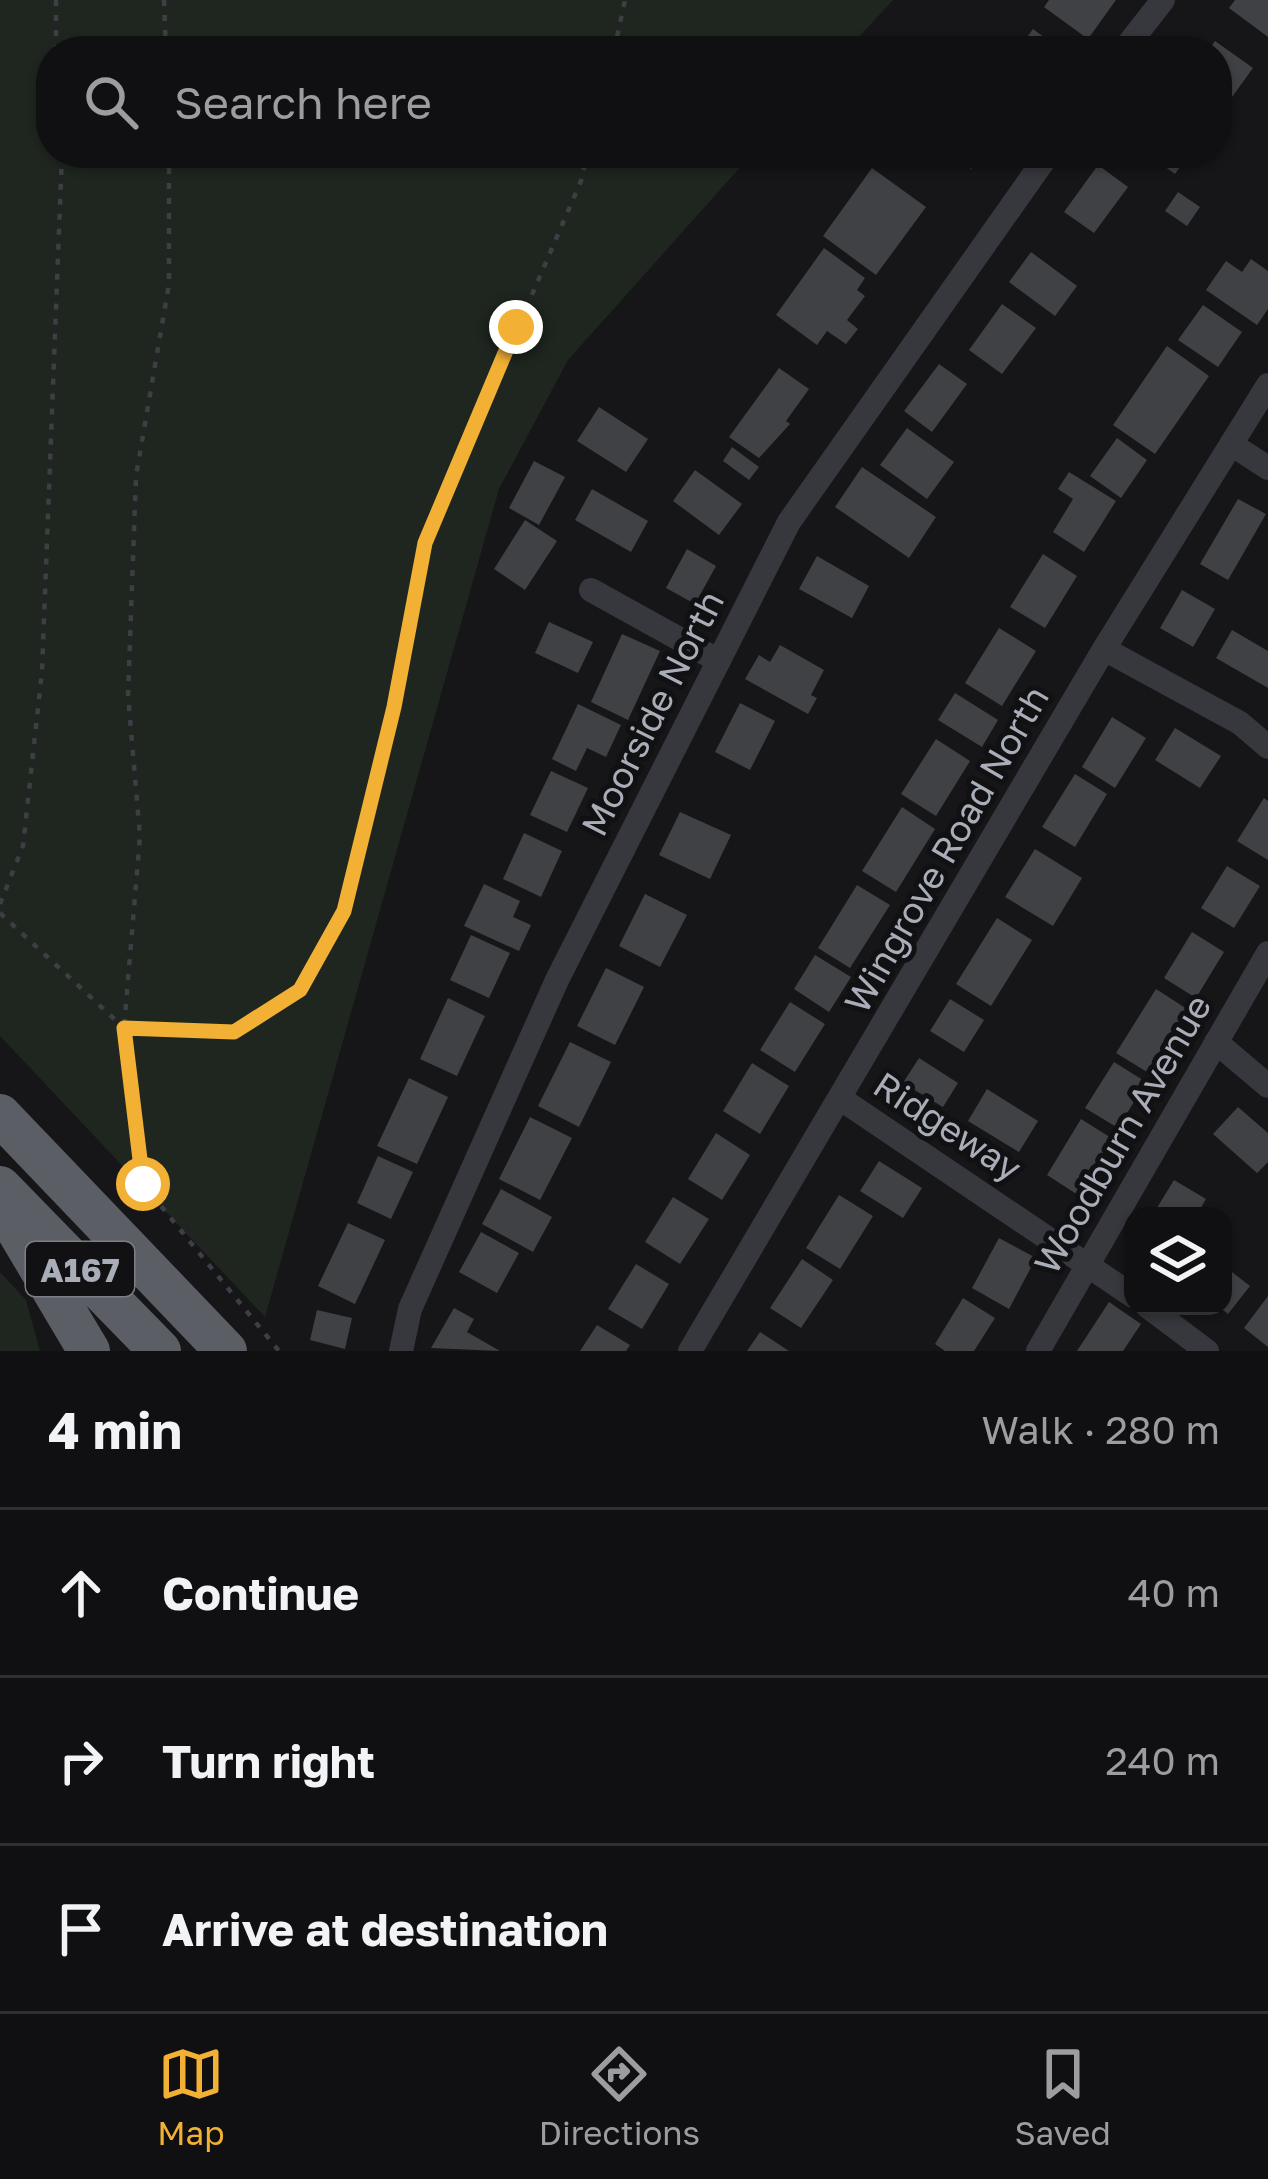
<!DOCTYPE html>
<html lang="en">
<head>
<meta charset="utf-8">
<style>
  :root { --surface:#101012; --page:#19191b; --text:#f1f3f6; --muted:#9c9d9f; --line:#303032; --accent:#f2b134 }
  body { margin:0; font-family:"Golos Text",sans-serif; background:var(--page); color:var(--text) }
  .controls { position:absolute; right:36px; bottom:36px; display:grid; overflow:hidden; border-radius:24px; box-shadow:0 3px 9px #0004 }
  .controls button { width:108px; height:108px; display:grid; place-items:center; padding:0; border:0; border-bottom:3px solid var(--line); background:var(--surface); color:var(--text); font:60px sans-serif }
  .stop { position:absolute; width:36px; height:36px; margin:-27px; border:9px solid #f2b134; border-radius:50%; background:#fff }
  .stop.end { background:#f2b134; border-color:#fff; box-shadow:0 3px 12px #0008 }
  .list { margin:0; padding:0; list-style:none }
  h2 { display:flex; justify-content:space-between; align-items:center; height:156px; margin:0; padding:0 48px; font-size:51px }
  h2 small { font-size:39px; font-weight:400; color:var(--muted) }
  .list li { display:grid; grid-template-columns:78px 1fr auto; gap:36px; align-items:center; box-sizing:border-box; height:168px; padding:0 48px; border-top:3px solid var(--line) }
  .list b { display:block; font-size:45px; white-space:nowrap }
  .list em { font-size:39px; font-style:normal; color:var(--muted) }
  .icon { flex:none; width:66px; height:66px; fill:none; stroke:currentColor; stroke-width:2; stroke-linecap:round; stroke-linejoin:round }
  .map { position:relative; flex:none; width:1268px; height:1351px; overflow:hidden }
  .search { position:absolute; background:var(--surface); box-shadow:0 3px 9px #0004; left:36px; right:36px; top:36px; height:132px; display:flex; align-items:center; gap:30px; box-sizing:border-box; padding:0 42px; border-radius:48px; color:var(--muted); font-size:45px }
  .sheet { height:660px; background:var(--surface) }
  nav { display:flex; justify-content:space-around; align-items:center; box-sizing:border-box; height:168px; border-top:3px solid var(--line); background:var(--surface); font-size:33px; color:var(--muted) }
  nav a { display:grid; justify-items:center; gap:6px }
  nav .on { color:var(--accent) }
  .map>svg:first-child { display:block }
  .green { fill:#1e261f }
  .building { fill:#404145 }
  .lines { fill:none; stroke-linecap:round; stroke-linejoin:round }
  .path { stroke:#3d3f44; stroke-width:4.5; stroke-dasharray:6 9; stroke-linecap:butt }
  .minor { stroke:#37383d; stroke-width:24 }
  .trunk { stroke:#5b5e65; stroke-width:42 }
  .route { stroke:#f2b134; stroke-width:15 }
  .labels { text-anchor:middle; dominant-baseline:central; stroke-width:10; stroke-linejoin:round; paint-order:stroke }
  .shield { fill:#111113; stroke:#7b7e86; stroke-width:3 }
  .shield-label { font-size:33px; font-weight:bold; fill:#a8adb8 }
  .street-label { font-size:36px; fill:#a8adb8; stroke:#111113 }
</style>
</head>
<body>
<div class="map">
<svg width="1268" height="1351" viewBox="0 0 1268 1351">
  <rect width="100%" height="100%" fill="#161618"/>
  <path class="green" d="M 0,0 L 893,0 L 846,51 L 51,51 L 51,153 L 753,153 L 568,360 L 499,489 L 265,1317 L 0,1036 Z
    M 0,1272 L 26,1300 L 40,1351 L 0,1351 Z"/>
  <path class="building" d="M 1049,0 L 1116,0 L 1088,39 L 1044,7 Z
    M 1235,0 L 1268,0 L 1268,37 L 1229,8 Z
    M 1033,29 L 1063,51 L 1017,51 Z
    M 1215,41 L 1253,68 L 1227,104 L 1217,97 L 1217,51 L 1208,51 Z
    M 949,153 L 982,153 L 971,169 Z
    M 1146,153 L 1190,153 L 1175,174 Z
    M 1098,165 L 1128,187 L 1094,233 L 1064,212 Z
    M 872,168 L 926,207 L 876,275 L 823,236 Z
    M 1178,192 L 1200,207 L 1187,226 L 1165,211 Z
    M 824,248 L 865,278 L 857,290 L 865,296 L 847,320 L 858,329 L 846,344 L 827,331 L 817,345 L 776,315 Z
    M 1031,252 L 1077,286 L 1055,316 L 1009,282 Z
    M 1251,259 L 1268,271 L 1268,309 L 1257,325 L 1206,290 L 1226,261 L 1242,272 Z
    M 1002,304 L 1036,328 L 1002,374 L 969,350 Z
    M 1203,305 L 1242,332 L 1218,367 L 1178,340 Z
    M 1167,346 L 1209,376 L 1155,454 L 1113,425 Z
    M 939,364 L 967,384 L 932,432 L 904,411 Z
    M 779,368 L 809,389 L 786,421 L 790,424 L 759,458 L 729,437 Z
    M 599,407 L 648,439 L 626,472 L 577,441 Z
    M 907,428 L 954,462 L 927,499 L 880,465 Z
    M 1117,438 L 1147,460 L 1121,498 L 1090,476 Z
    M 732,447 L 759,467 L 749,480 L 723,461 Z
    M 534,461 L 565,477 L 539,525 L 509,508 Z
    M 862,467 L 936,517 L 909,558 L 835,507 Z
    M 695,470 L 742,504 L 719,535 L 673,501 Z
    M 1069,472 L 1116,501 L 1084,552 L 1053,532 L 1073,499 L 1058,489 Z
    M 592,489 L 648,521 L 631,552 L 575,520 Z
    M 1238,499 L 1266,514 L 1228,580 L 1200,564 Z
    M 525,520 L 557,541 L 525,590 L 494,569 Z
    M 687,549 L 716,566 L 695,604 L 666,588 Z
    M 1043,554 L 1077,576 L 1045,628 L 1010,607 Z
    M 817,556 L 869,586 L 852,618 L 799,589 Z
    M 1182,590 L 1215,609 L 1193,647 L 1160,628 Z
    M 549,622 L 593,642 L 578,673 L 535,653 Z
    M 999,628 L 1036,651 L 1002,706 L 965,683 Z
    M 1232,630 L 1268,651 L 1268,688 L 1216,658 Z
    M 622,634 L 660,651 L 628,720 L 591,702 Z
    M 780,645 L 824,670 L 811,695 L 817,698 L 808,714 L 745,679 L 759,655 L 770,662 Z
    M 955,693 L 998,720 L 982,747 L 938,720 Z
    M 740,703 L 775,721 L 750,770 L 715,752 Z
    M 578,704 L 621,725 L 606,757 L 587,748 L 576,771 L 552,759 Z
    M 1112,717 L 1146,738 L 1115,788 L 1082,767 Z
    M 1175,728 L 1221,756 L 1200,788 L 1155,760 Z
    M 936,739 L 970,761 L 936,816 L 901,794 Z
    M 551,771 L 588,788 L 567,832 L 530,815 Z
    M 1075,774 L 1107,794 L 1075,847 L 1042,827 Z
    M 1264,798 L 1268,801 L 1268,860 L 1237,841 Z
    M 902,807 L 935,829 L 896,892 L 862,871 Z
    M 680,812 L 731,835 L 710,879 L 659,855 Z
    M 524,833 L 562,851 L 541,897 L 503,879 Z
    M 1035,849 L 1082,878 L 1053,926 L 1005,897 Z
    M 1227,866 L 1260,886 L 1234,928 L 1201,908 Z
    M 484,884 L 520,901 L 513,917 L 531,925 L 519,951 L 464,926 Z
    M 857,885 L 890,905 L 850,968 L 818,948 Z
    M 645,894 L 687,915 L 660,967 L 619,946 Z
    M 997,918 L 1032,940 L 991,1006 L 956,984 Z
    M 1192,932 L 1224,952 L 1196,998 L 1164,978 Z
    M 471,935 L 510,953 L 489,998 L 450,980 Z
    M 815,955 L 851,977 L 829,1012 L 794,989 Z
    M 606,968 L 644,987 L 615,1045 L 577,1026 Z
    M 1156,989 L 1187,1009 L 1147,1072 L 1116,1053 Z
    M 448,998 L 485,1016 L 457,1076 L 420,1059 Z
    M 950,999 L 984,1020 L 964,1052 L 930,1031 Z
    M 790,1002 L 825,1024 L 795,1072 L 760,1050 Z
    M 570,1042 L 611,1062 L 579,1127 L 538,1106 Z
    M 919,1058 L 958,1083 L 943,1107 L 903,1083 Z
    M 1114,1062 L 1146,1082 L 1118,1128 L 1085,1108 Z
    M 752,1063 L 789,1086 L 760,1134 L 723,1111 Z
    M 409,1078 L 448,1097 L 417,1164 L 377,1146 Z
    M 987,1089 L 1038,1121 L 1019,1152 L 968,1121 Z
    M 1238,1107 L 1268,1133 L 1268,1162 L 1257,1173 L 1213,1134 Z
    M 530,1117 L 572,1138 L 540,1200 L 499,1179 Z
    M 1081,1119 L 1113,1139 L 1078,1195 L 1047,1175 Z
    M 716,1133 L 750,1155 L 722,1200 L 688,1179 Z
    M 378,1156 L 413,1172 L 391,1219 L 357,1203 Z
    M 879,1161 L 922,1188 L 903,1218 L 860,1191 Z
    M 1174,1180 L 1206,1199 L 1196,1216 L 1152,1216 Z
    M 501,1189 L 552,1217 L 533,1252 L 482,1224 Z
    M 839,1195 L 873,1216 L 840,1269 L 806,1248 Z
    M 673,1197 L 709,1219 L 680,1264 L 645,1242 Z
    M 348,1223 L 385,1240 L 355,1304 L 318,1286 Z
    M 481,1232 L 519,1253 L 497,1293 L 459,1272 Z
    M 999,1238 L 1036,1258 L 1009,1309 L 972,1288 Z
    M 802,1259 L 833,1280 L 801,1328 L 770,1308 Z
    M 636,1264 L 669,1284 L 642,1329 L 608,1309 Z
    M 1223,1265 L 1250,1286 L 1228,1314 L 1218,1306 L 1223,1306 Z
    M 1268,1296 L 1268,1347 L 1244,1328 Z
    M 963,1298 L 995,1318 L 974,1351 L 945,1351 L 935,1344 Z
    M 1109,1302 L 1141,1324 L 1123,1351 L 1077,1351 Z
    M 454,1308 L 474,1319 L 467,1332 L 500,1351 L 431,1348 Z
    M 317,1310 L 352,1318 L 345,1349 L 310,1340 Z
    M 597,1325 L 630,1345 L 626,1351 L 580,1351 Z
    M 760,1332 L 789,1351 L 747,1351 Z"/>
  <g class="lines">
    <path class="path" d="M 164,0 L 166,51
      M 56,51 L 56,0
      M 614,51 L 625,0
      M 169,153 L 169,284 L 136,476 L 128,695 L 140,836 L 124,1028 L 143,1184 L 279,1351
      M 0,904 L 23,846 L 42,671 L 62,153
      M 0,913 L 124,1028 L 234,1032 L 300,990 L 344,911 L 394,707 L 425,543 L 581,181 L 588,153"/>
    <path class="minor" d="M 1123,51 L 1163,0
      M 1231,444 L 1268,468
      M 591,590 L 719,661
      M 1104,649 L 1240,723 L 1268,747
      M 1216,1042 L 1268,1086
      M 841,1099 L 1133,1296
      M 1147,1306 L 1207,1351
      M 401,1351 L 410,1309 L 557,980 L 789,522 L 1049,153
      M 690,1351 L 1104,649 L 1268,385
      M 1038,1351 L 1268,953"/>
    <path class="trunk" d="M 0,1115 L 226,1351
      M 0,1187 L 160,1351
      M 13,1223 L 89,1351"/>
  </g>
  <g class="lines">
    <path class="route" d="M 143,1184 L 124,1028 L 234,1032 L 300,990 L 344,911 L 394,707 L 425,543 L 516,327"/>
  </g>
  <g class="labels">
    <rect class="shield" x="26" y="1242" width="108" height="54" rx="9"/>
    <g class="shield-label">
      <text x="80" y="1269">A167</text>
    </g>
    <g class="street-label">
      <text transform="translate(652 713) rotate(-63)">Moorside North</text>
      <text transform="translate(946 849) rotate(-60)">Wingrove Road North</text>
      <text transform="translate(948 1126) rotate(33)">Ridgeway</text>
      <text transform="translate(1122 1134) rotate(-60)">Woodburn Avenue</text>
    </g>
  </g>
</svg>
<div class="controls">
<button><svg class="icon" aria-label="layers" viewBox="0 0 24 24"><path d="M12 4l9 5-9 5-9-5zM3 14l9 5 9-5"/></svg></button>
</div>
<div class="stop" style="left:143px;top:1184px"></div>
<div class="stop end" style="left:516px;top:327px"></div>
<div class="search"><svg class="icon" aria-label="search" viewBox="0 0 24 24"><circle cx="10" cy="10" r="6"/><path d="M15 15l6 6"/></svg>Search here</div>
</div>
<section class="sheet">
<h2>4 min<small>Walk · 280 m</small></h2>
<ul class="list">
<li><svg class="icon" aria-label="ahead" viewBox="0 0 24 24"><path d="M12 20V5M6 11l6-6 6 6"/></svg><div><b>Continue</b></div><em>40 m</em></li>
<li><svg class="icon" aria-label="right" viewBox="0 0 24 24"><path d="M7 20v-9h11M14 6l5 5-5 5"/></svg><div><b>Turn right</b></div><em>240 m</em></li>
<li><svg class="icon" aria-label="arrive" viewBox="0 0 24 24"><path d="M6 21V4h12l-3 4 3 4H6"/></svg><div><b>Arrive at destination</b></div></li>
</ul>
</section>
<nav>
<a class="on"><svg class="icon" aria-label="map" viewBox="0 0 24 24"><path d="M3 6l6-2 6 2 6-2v14l-6 2-6-2-6 2zM9 4v14M15 6v14"/></svg>Map</a>
<a><svg class="icon" aria-label="directions" viewBox="0 0 24 24"><path d="M12 3l9 9-9 9-9-9zM9 14v-3h6M13 9l2 2-2 2"/></svg>Directions</a>
<a><svg class="icon" aria-label="saved" viewBox="0 0 24 24"><path d="M7 4h10v16l-5-4-5 4z"/></svg>Saved</a>
</nav>
</body>
</html>
